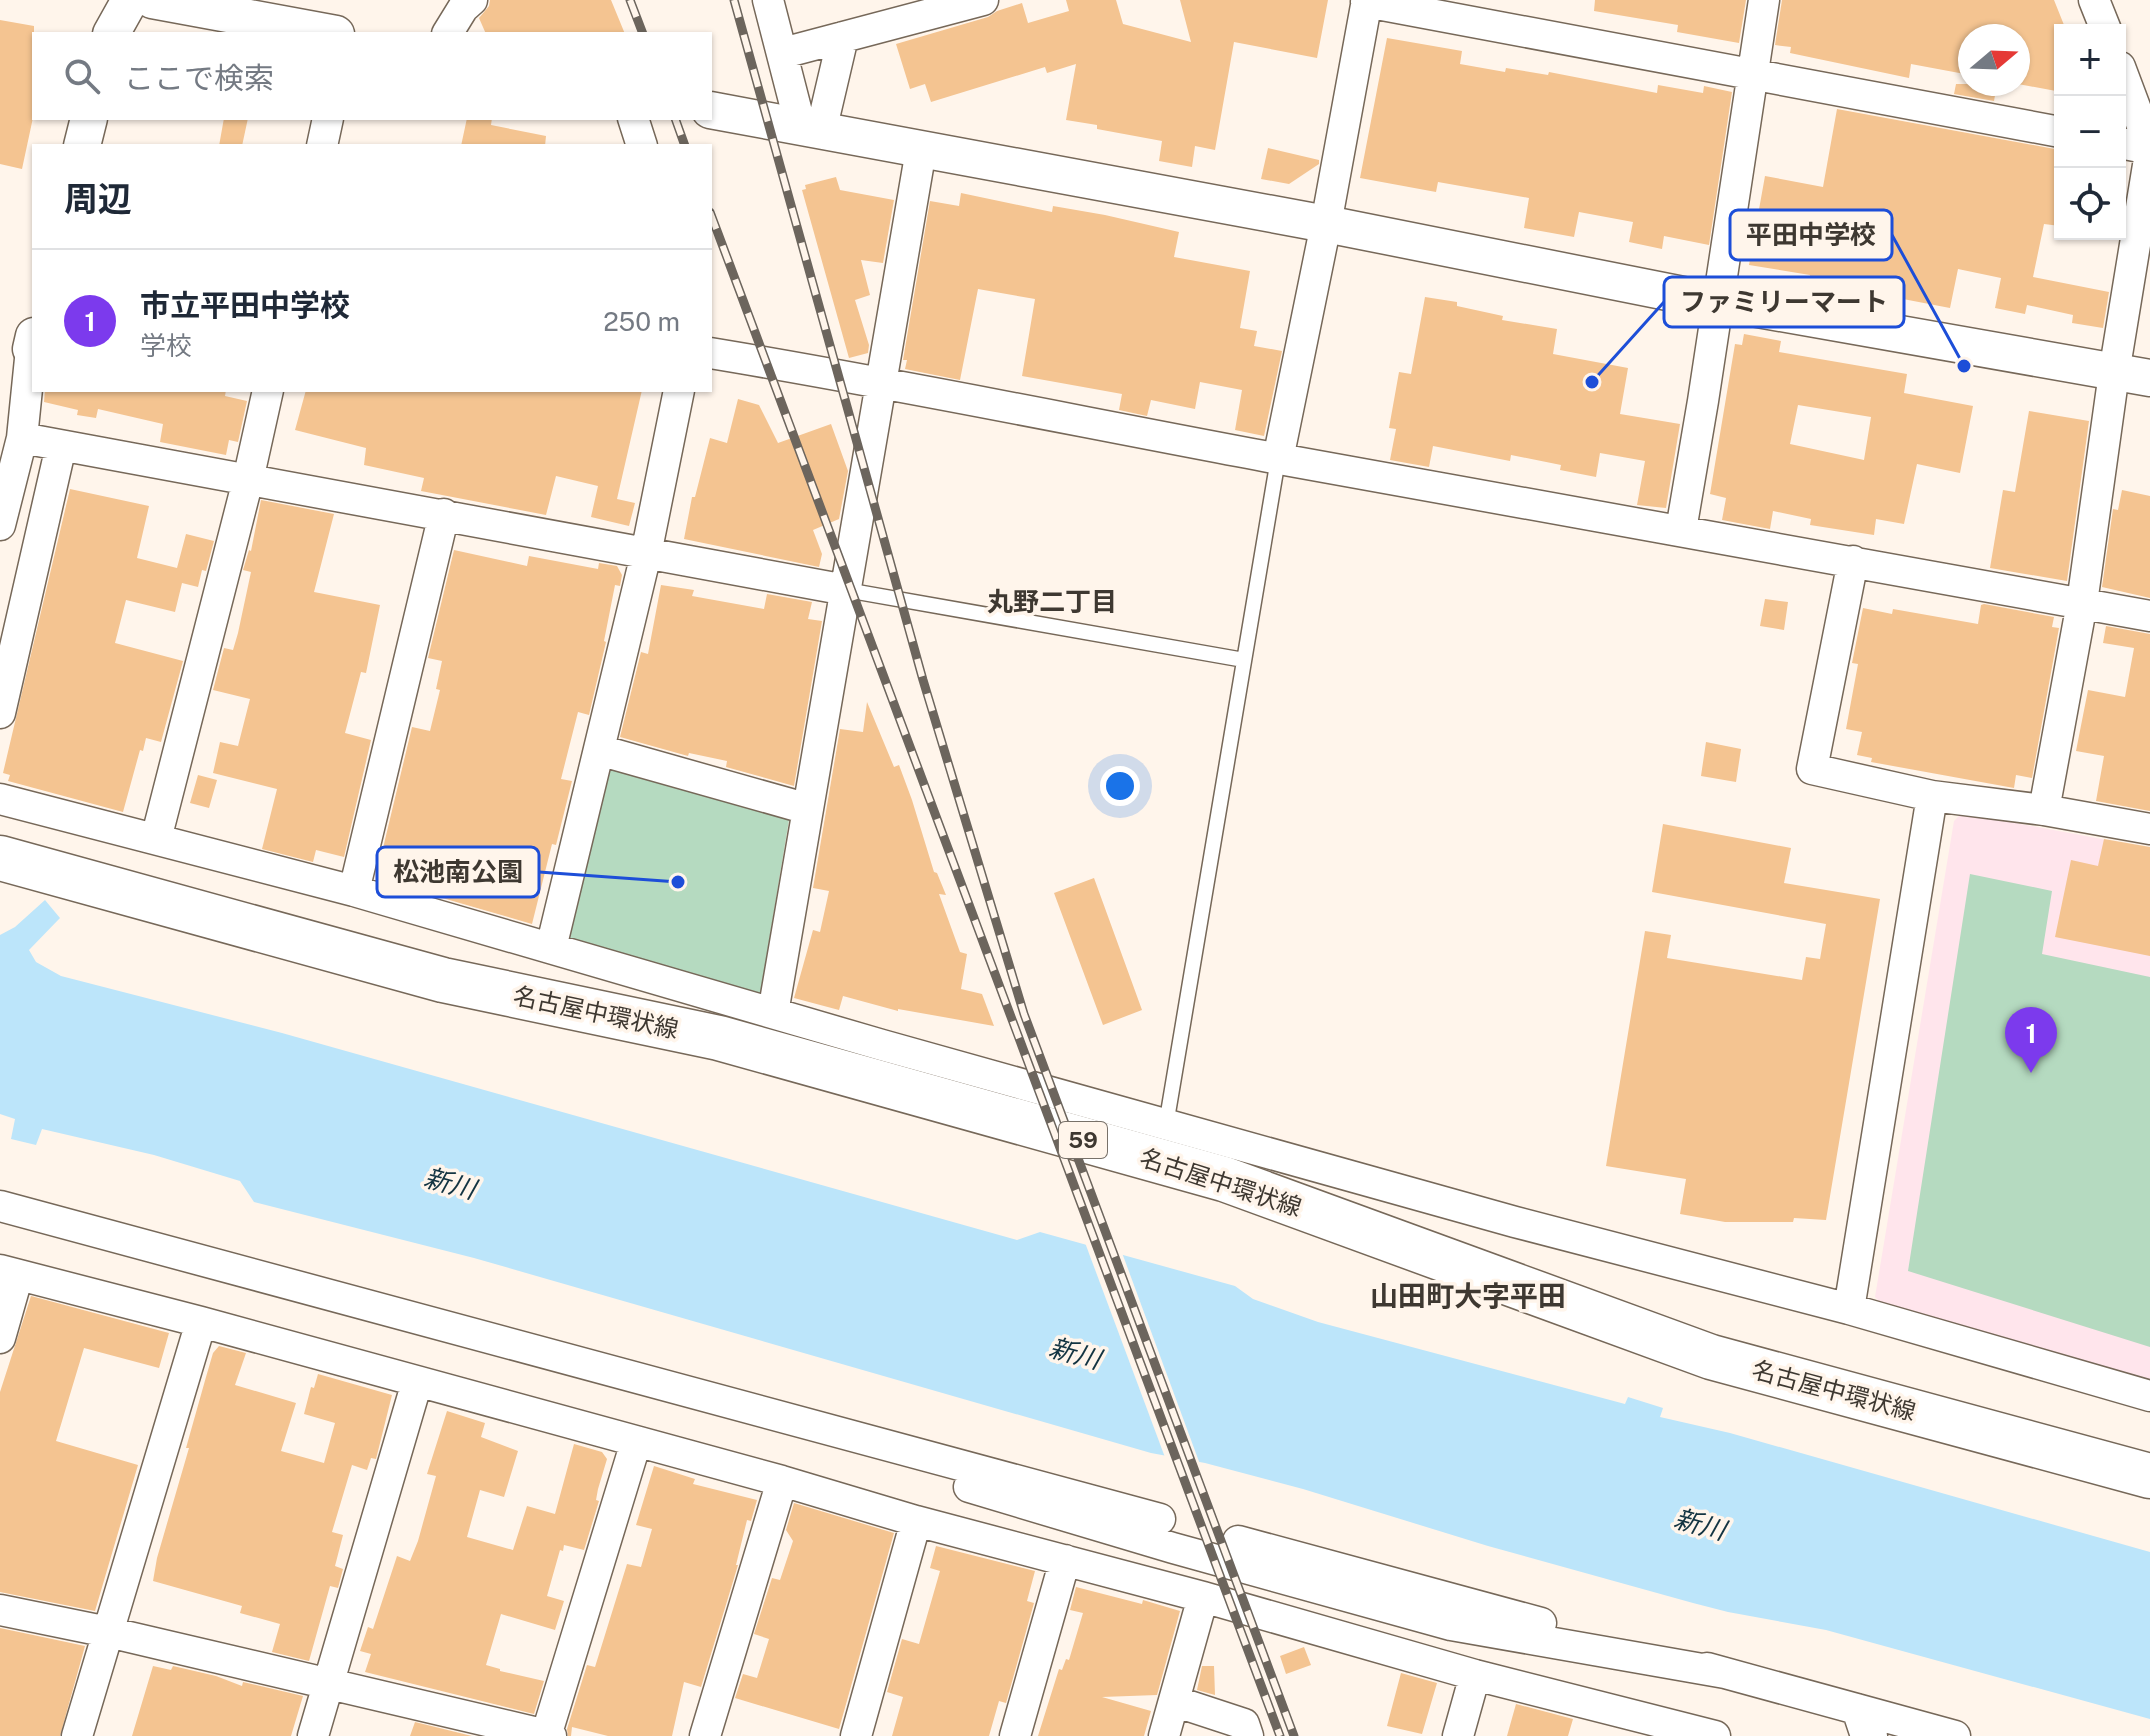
<!DOCTYPE html>
<html lang="ja">
<head>
<meta charset="utf-8">
<style>
  :root { --surface:#fff; --page:#f2f2f3; --text:#1f2937; --muted:#747a83; --line:#e0e1e3; --accent:#7c3aed }
  body { margin:0; font-family:"Public Sans","Noto Sans JP",sans-serif; background:var(--page); color:var(--text) }
  .controls { position:absolute; right:24px; top:24px; display:grid; overflow:hidden; border-radius:0px; box-shadow:0 2px 6px #0004 }
  .controls button { width:72px; height:72px; display:grid; place-items:center; padding:0; border:0; border-bottom:2px solid var(--line); background:var(--surface); color:var(--text); font:40px sans-serif }
  .compass { position:absolute; left:1958px; top:24px; width:72px; height:72px; border-radius:50%; background:var(--surface); box-shadow:0 2px 6px #0004; rotate:71deg }
  .you { position:absolute; left:1120px; top:786px; width:28px; height:28px; margin:-20px; border:6px solid #fff; border-radius:50%; background:#1a73e8; box-shadow:0 0 0 12px #1a73e833 }
  .badge { display:grid; place-items:center; width:52px; height:52px; border-radius:50%; background:var(--accent); color:#fff; font-size:26px; font-weight:700 }
  .pin { position:absolute; translate:-50% -66px; filter:drop-shadow(0 2px 4px #0008) }
  .pin::after { content:''; position:absolute; top:42px; width:28px; height:24px; background:inherit; clip-path:polygon(0 0,100% 0,50% 100%) }
  .list { margin:0; padding:0; list-style:none }
  h2 { display:flex; justify-content:space-between; align-items:center; height:104px; margin:0; padding:0 32px; font-size:34px }
  h2 small { font-size:26px; font-weight:400; color:var(--muted) }
  .list li { display:grid; grid-template-columns:52px 1fr auto; gap:24px; align-items:center; box-sizing:border-box; height:144px; padding:0 32px; border-top:2px solid var(--line) }
  .list b { display:block; font-size:30px; white-space:nowrap }
  .list p { margin:0; font-size:26px; white-space:nowrap; color:var(--muted) }
  .list em { font-size:26px; font-style:normal; color:var(--muted) }
  .icon { flex:none; width:44px; height:44px; fill:none; stroke:currentColor; stroke-width:2; stroke-linecap:round; stroke-linejoin:round }
  .map { position:relative; flex:none; width:2150px; height:1736px; overflow:hidden }
  .search { position:absolute; background:var(--surface); box-shadow:0 2px 6px #0004; left:32px; top:32px; width:680px; height:88px; display:flex; align-items:center; gap:20px; box-sizing:border-box; padding:0 28px; border-radius:0px; color:var(--muted); font-size:30px }
  .panel { position:absolute; background:var(--surface); box-shadow:0 2px 6px #0004; left:32px; top:144px; width:680px; height:248px; border-radius:0px }
  .map>svg:first-child { display:block }
  .education { fill:#ffe5ec }
  .green { fill:#b5dac0 }
  .water { fill:#bce5fa }
  .pier { fill:#fff5eb }
  .building { fill:#f4c491; fill-rule:evenodd }
  .lines { fill:none; stroke-linecap:round; stroke-linejoin:round }
  .service-casing { stroke:#766859; stroke-width:17 }
  .minor-casing { stroke:#766859; stroke-width:33 }
  .tertiary-casing { stroke:#766859; stroke-width:39 }
  .primary-casing { stroke:#766859; stroke-width:47 }
  .service { stroke:#fff; stroke-width:14 }
  .minor { stroke:#fff; stroke-width:30 }
  .tertiary { stroke:#fff; stroke-width:36 }
  .primary { stroke:#fff; stroke-width:44 }
  .rail-casing { stroke:#6c655d; stroke-width:9 }
  .rail { stroke:#fff5eb; stroke-width:6; stroke-dasharray:18; stroke-linecap:butt }
  .labels { text-anchor:middle; dominant-baseline:central; stroke-width:7; stroke-linejoin:round; paint-order:stroke }
  .shield { fill:#fff5eb; stroke:#787169; stroke-width:2 }
  .shield-label { font-size:22px; font-weight:bold; fill:#3e3831 }
  .street-label { font-size:24px; fill:#3e3831; stroke:#fff5eb }
  .neighbourhood-label { font-size:26px; font-weight:bold; fill:#3e3831; stroke:#fff5eb }
  .water-label { font-size:26px; font-style:italic; fill:#133442; stroke:#fff5eb }
  .quarter-label { font-size:28px; font-weight:bold; fill:#3e3831; stroke:#fff5eb }
  .leader { fill:none; stroke:#1d4ed8; stroke-width:3 }
  .callout-dot { fill:#1d4ed8; stroke:#fff5eb; stroke-width:3 }
  .callout { fill:#fff5eb; stroke:#1d4ed8; stroke-width:3 }
  .callout-label { font-size:26px; text-anchor:middle; font-weight:bold; fill:#3e3831 }
</style>
</head>
<body>
<div class="map">
<svg width="2150" height="1736" viewBox="0 0 2150 1736">
  <rect width="100%" height="100%" fill="#fff5eb"/>
  <path class="education" d="M 1962,813 L 2150,848 L 2150,1380 L 1885,1307 L 1875,1297 L 1954,821 Z"/>
  <path class="green" d="M 606,765 L 789,820 L 760,995 L 562,945 Z
    M 1970,874 L 2052,891 L 2042,954 L 2150,977 L 2150,1347 L 1908,1271 Z"/>
  <path class="water" d="M 45,900 L 60,918 L 29,950 L 36,962 L 61,976 L 282,1033 L 1017,1240 L 1040,1232 L 1235,1286 L 1253,1299 L 1318,1322 L 1625,1404 L 1628,1397 L 1663,1408 L 1660,1417 L 1730,1433 L 2150,1552 L 2150,1719 L 1826,1630 L 1728,1612 L 1693,1603 L 1488,1546 L 1303,1489 L 1205,1463 L 1151,1453 L 474,1258 L 254,1202 L 240,1181 L 154,1155 L 42,1129 L 36,1145 L 11,1139 L 15,1119 L 0,1114 L 0,935 L 15,927 Z"/>
  <path class="pier" d="M 1084,1240 L 1121,1250 L 1201,1467 L 1166,1460 Z"/>
  <path class="building" d="M 490,0 L 611,0 L 625,34 L 486,34 L 479,18 L 489,6 Z
    M 1066,0 L 1116,0 L 1123,24 L 1191,42 L 1180,0 L 1328,0 L 1317,58 L 1234,42 L 1215,150 L 1195,146 L 1192,167 L 1159,161 L 1162,141 L 1097,129 L 1097,125 L 1066,120 L 1076,64 L 1047,73 L 1045,67 L 931,102 L 925,84 L 910,89 L 896,44 L 988,17 L 997,11 L 1022,3 L 1028,23 L 1069,11 Z
    M 1595,0 L 1746,0 L 1739,43 L 1677,32 L 1678,25 L 1594,11 Z
    M 1782,0 L 2054,0 L 2066,30 L 2060,30 L 2060,68 L 2056,91 L 2018,84 L 2018,36 L 1970,36 L 1970,75 L 1911,64 L 1909,78 L 1790,53 L 1791,47 L 1775,45 Z
    M 0,20 L 34,26 L 34,113 L 22,169 L 0,164 Z
    M 1387,38 L 1462,51 L 1460,64 L 1505,72 L 1506,68 L 1548,75 L 1549,72 L 1657,93 L 1658,85 L 1703,93 L 1704,86 L 1732,92 L 1709,245 L 1664,236 L 1662,249 L 1629,242 L 1633,222 L 1579,212 L 1574,237 L 1524,228 L 1529,198 L 1438,182 L 1436,192 L 1360,178 Z
    M 1956,84 L 1997,84 L 1994,101 L 1954,94 Z
    M 1837,109 L 2060,150 L 2060,226 L 2044,224 L 2033,277 L 2109,292 L 2103,328 L 2072,323 L 2073,315 L 2027,305 L 2025,314 L 1995,308 L 2001,278 L 1958,269 L 1950,308 L 1809,281 L 1810,275 L 1749,265 L 1765,176 L 1823,187 Z
    M 224,118 L 248,118 L 242,146 L 219,146 Z
    M 467,118 L 492,118 L 491,125 L 546,136 L 545,146 L 461,146 Z
    M 1268,148 L 1319,160 L 1319,164 L 1289,184 L 1261,179 Z
    M 836,177 L 840,190 L 894,200 L 883,263 L 861,260 L 870,295 L 855,300 L 869,345 L 868,353 L 849,358 L 802,190 L 806,189 L 805,185 Z
    M 961,193 L 1052,212 L 1053,206 L 1105,215 L 1179,232 L 1174,257 L 1250,271 L 1240,328 L 1257,331 L 1254,346 L 1282,351 L 1264,436 L 1235,430 L 1242,390 L 1200,382 L 1195,409 L 1151,400 L 1147,416 L 1119,410 L 1122,394 L 1022,376 L 1035,299 L 978,289 L 960,380 L 905,369 L 907,360 L 903,360 L 930,201 L 959,206 Z
    M 1425,297 L 1457,302 L 1457,306 L 1503,316 L 1502,320 L 1557,329 L 1553,354 L 1628,368 L 1620,414 L 1680,424 L 1666,508 L 1637,505 L 1645,461 L 1600,453 L 1596,477 L 1560,470 L 1561,465 L 1511,455 L 1510,461 L 1433,446 L 1429,467 L 1390,460 L 1396,429 L 1389,428 L 1399,372 L 1411,374 Z
    M 1744,334 L 1781,341 L 1779,352 L 1907,374 L 1904,393 L 1973,406 L 1960,473 L 1917,464 L 1904,524 L 1876,519 L 1874,535 L 1810,525 L 1811,519 L 1773,511 L 1770,529 L 1722,520 L 1726,498 L 1710,494 L 1735,344 L 1742,345 ZM 1798,405 L 1871,417 L 1864,460 L 1790,444 Z
    M 45,390 L 226,390 L 225,396 L 247,401 L 238,442 L 229,440 L 226,455 L 160,442 L 163,424 L 98,409 L 96,418 L 77,415 L 78,410 L 44,402 Z
    M 306,390 L 642,390 L 617,499 L 635,503 L 629,526 L 591,517 L 598,486 L 556,476 L 546,515 L 421,491 L 424,478 L 364,465 L 366,448 L 295,430 Z
    M 738,399 L 759,405 L 778,443 L 831,424 L 848,471 L 839,519 L 813,530 L 822,554 L 819,567 L 684,539 L 692,497 L 695,497 L 710,438 L 727,443 Z
    M 2029,411 L 2089,421 L 2067,581 L 1990,568 L 2003,490 L 2015,492 Z
    M 70,489 L 149,506 L 137,558 L 177,568 L 186,534 L 214,541 L 206,571 L 202,570 L 198,587 L 182,583 L 175,612 L 126,600 L 115,643 L 183,661 L 161,742 L 146,738 L 143,751 L 140,750 L 123,812 L 8,781 L 10,775 L 3,773 Z
    M 2122,490 L 2150,496 L 2150,598 L 2102,587 L 2113,509 L 2118,510 Z
    M 261,500 L 334,514 L 314,592 L 380,605 L 366,673 L 361,672 L 345,733 L 371,740 L 344,857 L 316,850 L 313,862 L 262,849 L 277,789 L 213,773 L 220,742 L 238,746 L 250,699 L 213,690 L 224,648 L 233,650 L 238,633 L 251,572 L 243,570 L 249,550 L 251,551 Z
    M 454,550 L 527,566 L 529,556 L 598,569 L 599,563 L 617,566 L 622,575 L 620,586 L 615,585 L 604,641 L 606,642 L 589,715 L 578,712 L 561,779 L 572,781 L 556,845 L 552,844 L 532,924 L 432,895 L 435,883 L 378,869 L 412,727 L 430,731 L 440,690 L 436,689 L 442,661 L 428,658 Z
    M 661,585 L 694,590 L 692,596 L 764,609 L 767,594 L 812,602 L 808,619 L 822,621 L 794,786 L 726,767 L 727,761 L 689,753 L 688,756 L 620,737 L 641,652 L 648,654 Z
    M 1765,599 L 1788,602 L 1784,630 L 1760,626 Z
    M 1984,604 L 2054,617 L 2052,627 L 2059,628 L 2032,778 L 2016,775 L 2014,788 L 1871,762 L 1872,758 L 1857,755 L 1862,732 L 1846,729 L 1858,664 L 1852,663 L 1863,608 L 1892,614 L 1893,609 L 1978,624 L 1981,605 Z
    M 2106,626 L 2150,634 L 2150,811 L 2096,801 L 2104,756 L 2076,751 L 2088,690 L 2125,697 L 2134,648 L 2103,643 Z
    M 867,702 L 894,767 L 899,765 L 912,800 L 934,872 L 937,873 L 946,895 L 939,894 L 960,952 L 967,954 L 961,989 L 982,994 L 994,1026 L 898,1009 L 898,1011 L 843,996 L 839,1010 L 794,998 L 813,930 L 820,932 L 829,891 L 813,888 L 840,729 L 863,732 Z
    M 1706,742 L 1741,749 L 1736,782 L 1701,776 Z
    M 198,775 L 217,780 L 209,808 L 190,803 Z
    M 1663,824 L 1791,848 L 1784,883 L 1880,899 L 1826,1220 L 1794,1218 L 1793,1222 L 1725,1222 L 1680,1214 L 1686,1179 L 1606,1166 L 1645,931 L 1671,935 L 1667,958 L 1802,980 L 1806,957 L 1820,959 L 1826,924 L 1652,892 Z
    M 2104,839 L 2150,847 L 2150,956 L 2055,937 L 2071,860 L 2098,866 Z
    M 1094,878 L 1142,1010 L 1103,1025 L 1054,893 Z
    M 31,1296 L 169,1333 L 159,1368 L 84,1348 L 56,1441 L 138,1465 L 95,1611 L 0,1592 L 0,1392 Z
    M 219,1346 L 246,1353 L 235,1385 L 296,1403 L 281,1451 L 324,1463 L 335,1423 L 304,1414 L 311,1387 L 314,1388 L 318,1374 L 392,1395 L 376,1459 L 371,1458 L 367,1470 L 352,1465 L 332,1532 L 343,1535 L 335,1566 L 343,1569 L 338,1588 L 330,1586 L 309,1661 L 272,1652 L 280,1624 L 240,1613 L 242,1606 L 153,1581 L 157,1558 L 189,1448 L 186,1448 L 206,1377 L 213,1353 Z
    M 447,1411 L 485,1423 L 481,1437 L 518,1451 L 504,1497 L 480,1490 L 467,1537 L 513,1550 L 527,1506 L 555,1514 L 574,1444 L 602,1452 L 607,1459 L 598,1489 L 596,1500 L 599,1501 L 584,1550 L 564,1545 L 563,1551 L 560,1550 L 547,1596 L 564,1601 L 555,1630 L 501,1614 L 486,1665 L 500,1669 L 500,1671 L 544,1681 L 534,1714 L 365,1672 L 371,1654 L 360,1651 L 368,1627 L 373,1629 L 397,1556 L 410,1561 L 418,1541 L 436,1476 L 427,1474 Z
    M 654,1466 L 695,1479 L 693,1484 L 757,1500 L 751,1521 L 747,1520 L 736,1565 L 738,1565 L 701,1687 L 684,1682 L 672,1736 L 608,1736 L 572,1727 L 571,1736 L 568,1736 L 567,1729 L 587,1665 L 595,1667 L 627,1564 L 641,1567 L 652,1529 L 636,1525 Z
    M 794,1503 L 894,1533 L 839,1729 L 735,1698 L 743,1674 L 757,1678 L 769,1639 L 754,1634 L 772,1578 L 780,1580 L 793,1541 L 786,1530 Z
    M 936,1546 L 1035,1571 L 1027,1601 L 1034,1603 L 1006,1703 L 999,1701 L 989,1736 L 892,1736 L 903,1697 L 887,1692 L 902,1639 L 919,1644 L 940,1571 L 930,1568 Z
    M 1076,1587 L 1142,1604 L 1143,1600 L 1180,1611 L 1157,1695 L 1102,1697 L 1151,1711 L 1144,1736 L 1038,1736 L 1059,1669 L 1062,1670 L 1066,1659 L 1069,1660 L 1083,1613 L 1070,1610 Z
    M 0,1628 L 85,1646 L 60,1736 L 0,1736 Z
    M 1304,1647 L 1311,1665 L 1286,1674 L 1280,1656 Z
    M 153,1666 L 171,1670 L 173,1666 L 216,1676 L 242,1686 L 243,1682 L 303,1696 L 291,1736 L 132,1736 Z
    M 1202,1666 L 1214,1666 L 1215,1695 L 1197,1690 Z
    M 1401,1673 L 1437,1683 L 1422,1734 L 1387,1726 Z
    M 1516,1704 L 1573,1719 L 1568,1736 L 1507,1736 Z
    M 415,1722 L 472,1736 L 410,1736 Z"/>
  <g class="lines">
    <defs>
      <path id="service" d="M 846,590 L 1244,660
        M 1166,1125 L 1278,459"/>
      <path id="minor" d="M 768,0 L 801,128
        M 2094,0 L 2106,30
        M 1366,2 L 2060,132
        M 447,34 L 463,8 L 472,0
        M 783,53 L 983,0
        M 2120,67 L 2150,147
        M 633,118 L 642,146
        M 821,131 L 843,37
        M 2120,143 L 2150,149
        M 322,146 L 328,118
        M 710,353 C 899,384 1086,423 1274,458 C 1566,512 1858,562 2150,616
        M 22,438 L 846,590
        M 1278,459 L 1326,224 L 1367,0
        M 0,525 L 22,438 L 31,349
        M 1681,530 L 1703,401 L 1764,0
        M 1853,561 L 1812,769 L 1932,796 L 2044,810 L 2150,829
        M 0,713 L 61,446
        M 599,750 L 808,809
        M 0,799 L 354,891 L 882,1045 L 1515,1222 L 1849,1309 L 2150,1396
        M 2044,810 L 2082,603 L 2114,373 L 2150,153
        M 156,839 L 248,480 L 268,390
        M 354,891 L 444,514
        M 551,948 L 646,554 L 679,390
        M 773,1013 L 921,150
        M 0,1206 L 1160,1519
        M 0,1270 L 201,1322 L 782,1481 L 916,1521 L 1203,1597 L 1475,1675 L 1715,1736
        M 1849,1309 L 1932,796
        M 0,1338 L 18,1275
        M 969,1487 L 1173,1548 L 1451,1625 L 1725,1673
        M 1238,1541 L 1541,1623
        M 0,1610 L 108,1632 L 551,1736
        M 1707,1668 L 1955,1736
        M 1174,1701 L 1244,1724 L 1248,1736
        M 1857,1709 L 1865,1733 L 1872,1736
        M 77,1736 L 201,1322
        M 313,1736 L 417,1382
        M 546,1736 L 636,1442
        M 705,1736 L 782,1481
        M 856,1736 L 916,1521
        M 1015,1736 L 1065,1560
        M 1164,1736 L 1203,1597
        M 1458,1736 L 1475,1675"/>
      <path id="tertiary" d="M 152,0 L 336,34
        M 111,34 L 130,0
        M 710,110 L 1326,224 L 1718,302 L 2150,378
        M 82,146 L 89,118
        M 31,349 L 34,336"/>
      <path id="primary" d="M 0,858 L 443,980 L 719,1038 L 1224,1179 L 1711,1357 L 2150,1476"/>
    </defs>
    <use href="#service" class="service-casing"/>
    <use href="#minor" class="minor-casing"/>
    <use href="#tertiary" class="tertiary-casing"/>
    <use href="#primary" class="primary-casing"/>
    <use href="#service" class="service"/>
    <use href="#minor" class="minor"/>
    <use href="#tertiary" class="tertiary"/>
    <use href="#primary" class="primary"/>
    <defs>
      <path id="rail" d="M 630,0 L 643,34
        M 734,0 L 923,680 L 1024,1014 L 1294,1736
        M 675,118 L 685,146
        M 710,212 L 1280,1736"/>
    </defs>
    <use href="#rail" class="rail-casing"/>
    <use href="#rail" class="rail"/>
  </g>
  <g class="labels">
    <rect class="shield" x="1059" y="1122" width="48" height="36" rx="6"/>
    <g class="shield-label">
      <text x="1083" y="1140">59</text>
    </g>
    <g class="street-label">
      <text transform="translate(596 1012) rotate(12)">名古屋中環状線</text>
      <text transform="translate(1221 1182) rotate(18)">名古屋中環状線</text>
      <text transform="translate(1834 1390) rotate(15)">名古屋中環状線</text>
    </g>
    <g class="neighbourhood-label">
      <text x="1052" y="601">丸野二丁目</text>
    </g>
    <g class="water-label">
      <text transform="translate(450 1183) rotate(15)">新川</text>
      <text transform="translate(1075 1353) rotate(15)">新川</text>
      <text transform="translate(1700 1524) rotate(15)">新川</text>
    </g>
    <g class="quarter-label">
      <text x="1468" y="1295">山田町大字平田</text>
    </g>
  </g>
  <path class="leader" d="M1964 366L1892 235M1592 382L1664 302M678 882L539 872"/>
  <g class="callout-dot">
    <circle cx="1964" cy="366" r="8"/>
    <circle cx="1592" cy="382" r="8"/>
    <circle cx="678" cy="882" r="8"/>
  </g>
  <g class="callout">
    <rect x="1730" y="210" width="162" height="50" rx="8"/>
    <rect x="1664" y="277" width="240" height="50" rx="8"/>
    <rect x="377" y="847" width="162" height="50" rx="8"/>
  </g>
  <g class="callout-label">
    <text x="1811" y="244">平田中学校</text>
    <text x="1784" y="311">ファミリーマート</text>
    <text x="458" y="881">松池南公園</text>
  </g>
</svg>
<div class="controls">
<button>+</button>
<button>−</button>
<button><svg class="icon" aria-label="locate" viewBox="0 0 24 24"><circle cx="12" cy="12" r="6"/><path d="M12 2v4M12 18v4M2 12h4M18 12h4"/></svg></button>
</div>
<svg class="compass" viewBox="-18 -18 36 36"><path d="M0-13l5 13h-10z" fill="#e53935"/><path d="M0 13l5-13h-10z" fill="#747a83"/></svg>
<div class="you"></div>
<div class="pin badge" style="left:2031px;top:1073px">1</div>
<div class="search"><svg class="icon" aria-label="search" viewBox="0 0 24 24"><circle cx="10" cy="10" r="6"/><path d="M15 15l6 6"/></svg>ここで検索</div>
<section class="panel">
<h2>周辺<small></small></h2>
<ul class="list">
<li><span class="badge">1</span><div><b>市立平田中学校</b><p>学校</p></div><em>250 m</em></li>
</ul>
</section>
</div>
</body>
</html>
